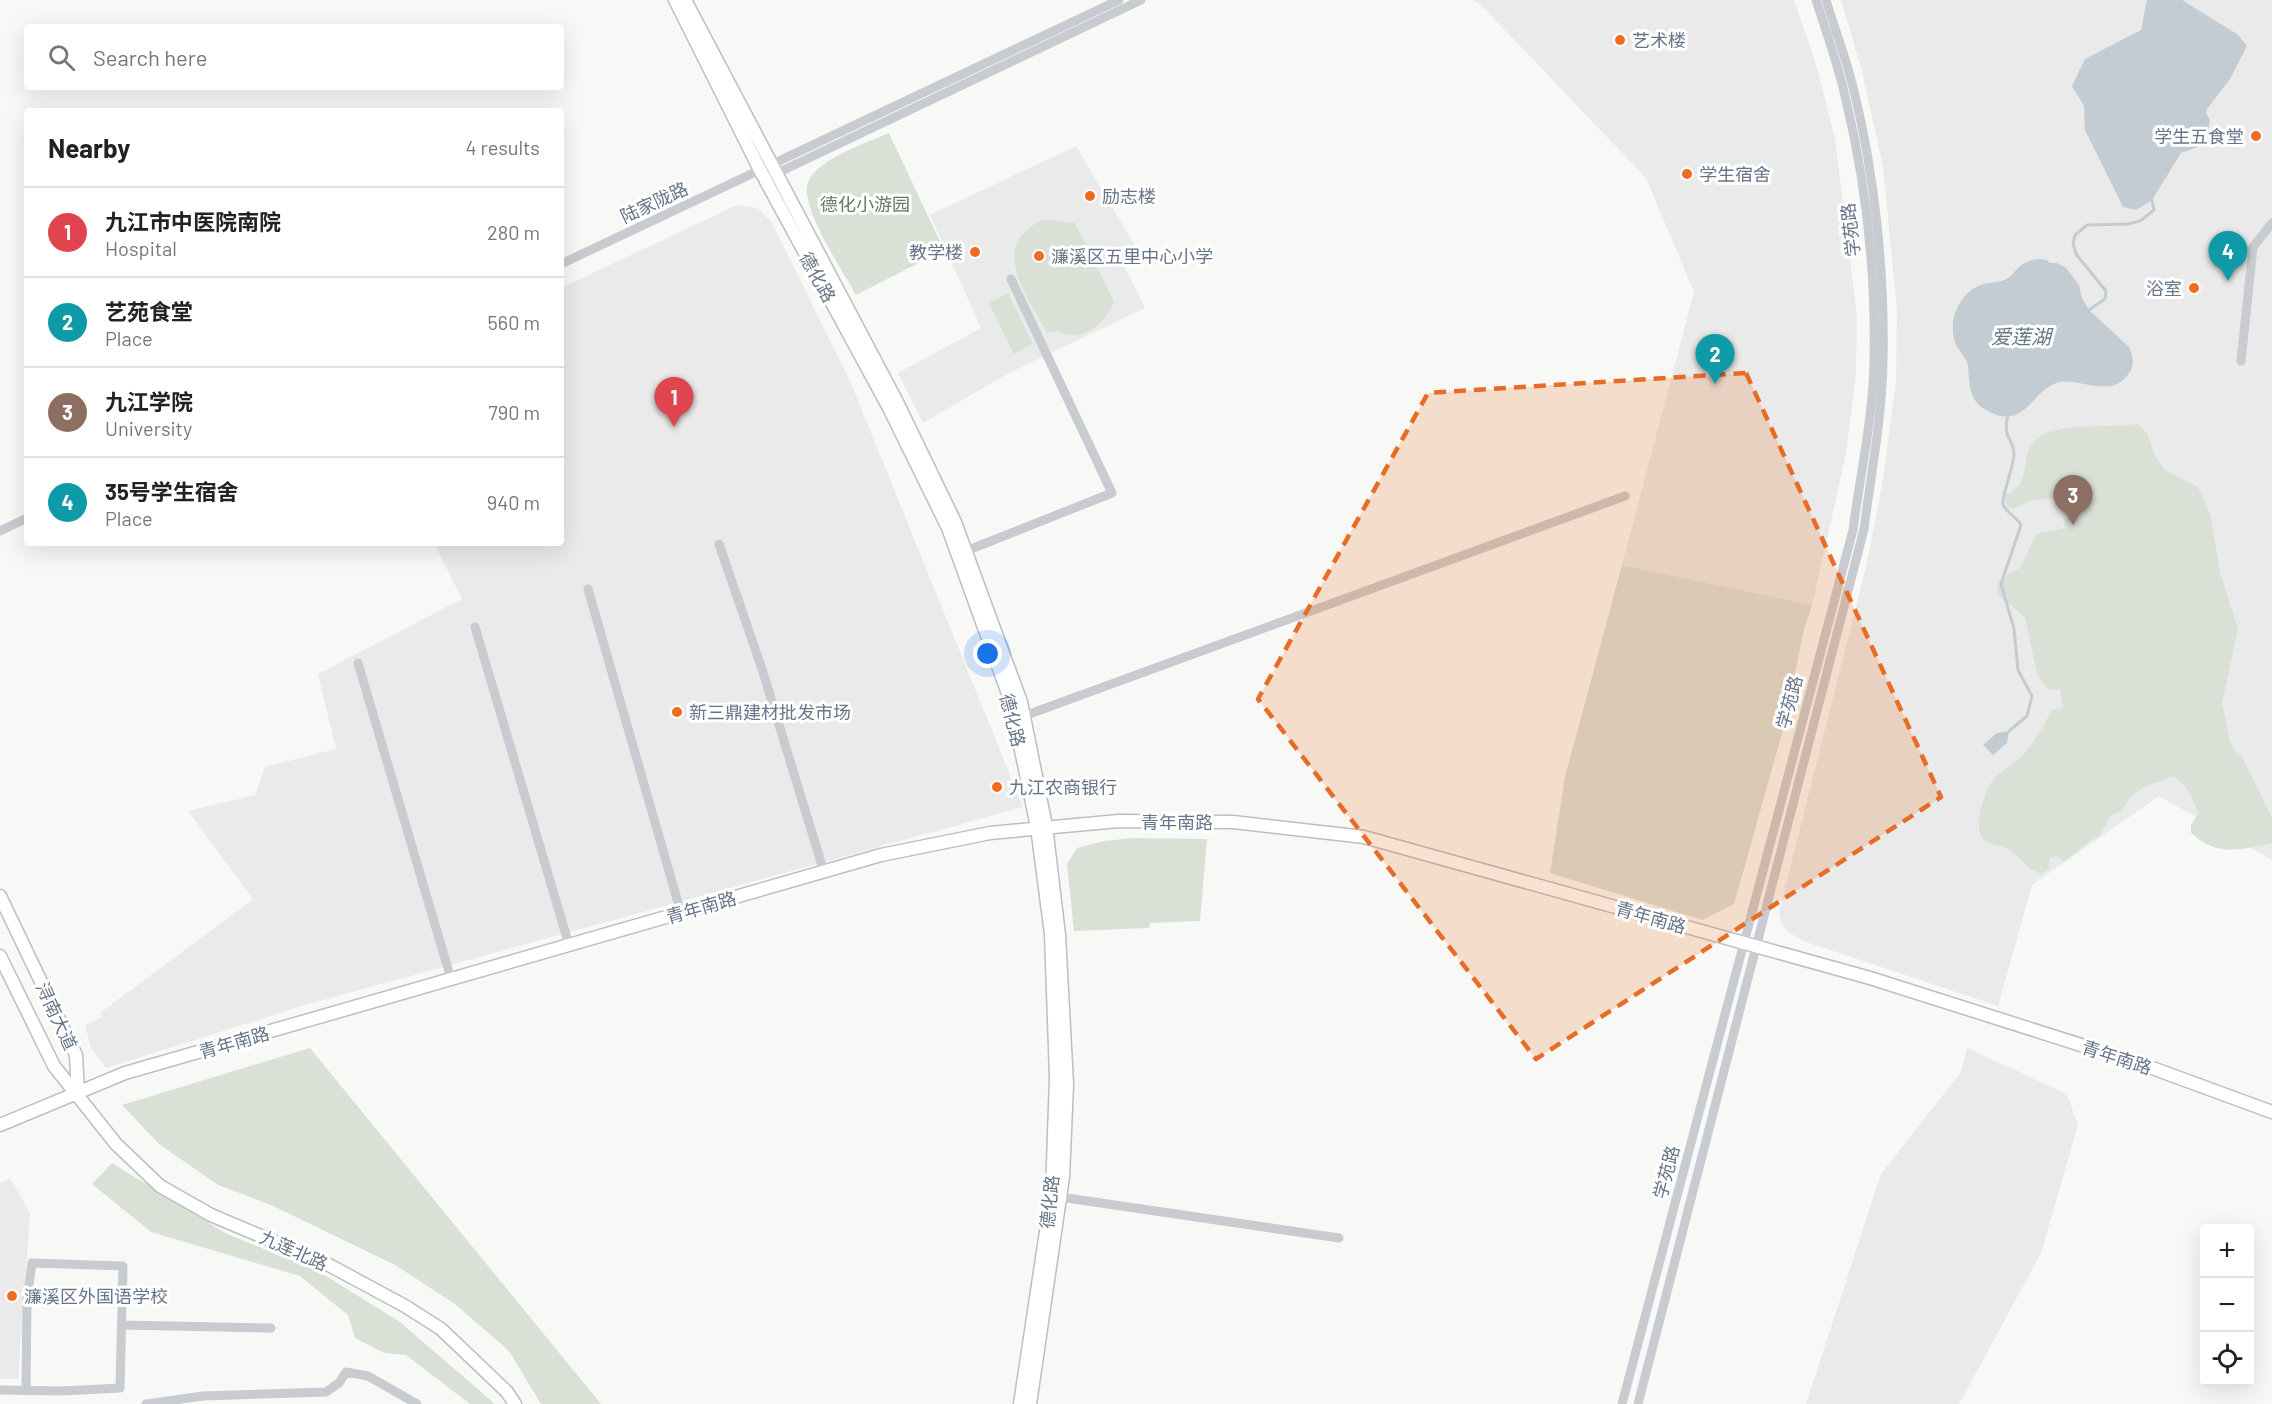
<!DOCTYPE html>
<html lang="en">
<head>
<meta charset="utf-8">
<style>
  :root { --surface:#fff; --page:#f6f6f6; --text:#222; --muted:#767676; --line:#e0e0e0; --accent:#ef6b20 }
  body { margin:0; font-family:Barlow,"Noto Sans SC",sans-serif; background:var(--page); color:var(--text) }
  .controls { position:absolute; right:18px; bottom:18px; display:grid; overflow:hidden; border-radius:6px; box-shadow:0 6px 24px #0002 }
  .controls button { width:54px; height:54px; display:grid; place-items:center; padding:0; border:0; border-bottom:2px solid var(--line); background:var(--surface); color:var(--text); font:30px sans-serif }
  .you { position:absolute; left:988px; top:654px; width:21px; height:21px; margin:-15px; border:4px solid #fff; border-radius:50%; background:#1a73e8; box-shadow:0 0 0 9px #1a73e833 }
  .badge { display:grid; place-items:center; width:39px; height:39px; border-radius:50%; background:var(--accent); color:#fff; font-size:20px; font-weight:700 }
  .pin { position:absolute; translate:-50% -50px; filter:drop-shadow(0 2px 3px #0008) }
  .pin::after { content:''; position:absolute; top:32px; width:21px; height:18px; background:inherit; clip-path:polygon(0 0,100% 0,50% 100%) }
  .list { margin:0; padding:0; list-style:none }
  h2 { display:flex; justify-content:space-between; align-items:center; height:78px; margin:0; padding:0 24px; font-size:26px }
  h2 small { font-size:20px; font-weight:400; color:var(--muted) }
  .list li { display:grid; grid-template-columns:39px 1fr auto; gap:18px; align-items:center; box-sizing:border-box; height:90px; padding:0 24px; border-top:2px solid var(--line) }
  .list b { display:block; font-size:22px; white-space:nowrap }
  .list p { margin:0; font-size:20px; white-space:nowrap; color:var(--muted) }
  .list em { font-size:20px; font-style:normal; color:var(--muted) }
  .icon { flex:none; width:33px; height:33px; fill:none; stroke:currentColor; stroke-width:2; stroke-linecap:round; stroke-linejoin:round }
  .map { position:relative; flex:none; width:2272px; height:1404px; overflow:hidden }
  .search { position:absolute; background:var(--surface); box-shadow:0 6px 24px #0002; left:24px; top:24px; width:540px; height:66px; display:flex; align-items:center; gap:15px; box-sizing:border-box; padding:0 21px; border-radius:6px; color:var(--muted); font-size:22px }
  .panel { position:absolute; background:var(--surface); box-shadow:0 6px 24px #0002; left:24px; top:108px; width:540px; height:438px; border-radius:6px }
  .map>svg:first-child { display:block }
  .built { fill:#e9eae9 }
  .green { fill:#d9e1d7 }
  .water { fill:#c3ccd2 }
  .lines { fill:none; stroke-linecap:round; stroke-linejoin:round }
  .stream { stroke:#c3ccd2; stroke-width:3 }
  .major-casing { stroke:#bbbec3; stroke-width:15 }
  .minor { stroke:#c8cbcf; stroke-width:9 }
  .major { stroke:#fff; stroke-width:12 }
  .marked { fill:#e86c25; fill-opacity:0.2; stroke:#e86c25; stroke-width:4.5; stroke-dasharray:12 8; stroke-linejoin:round }
  .poi-dot { fill:#ef6b20; stroke:#fff; stroke-width:2 }
  .labels { text-anchor:middle; dominant-baseline:central; stroke-width:6; stroke-linejoin:round; paint-order:stroke }
  .poi-label { font-size:18px; fill:#667589; stroke:#fff; text-anchor:start }
  .street-label { font-size:18px; fill:#667589; stroke:#fff }
  .park-label { font-size:18px; fill:#637a61; stroke:#fff }
  .water-label { font-size:20px; font-style:italic; fill:#627784; stroke:#fff }
</style>
</head>
<body>
<div class="map">
<svg width="2272" height="1404" viewBox="0 0 2272 1404">
  <rect width="100%" height="100%" fill="#f8f9f6"/>
  <path class="built" d="M 1473,0 L 1794,0 L 1816,64 L 1835,139 L 1857,316 L 1856,373 L 1846,454 L 1812,605 L 1622,565 L 1694,292 L 1646,178 L 1480,4 Z
    M 1841,0 L 2272,0 L 2272,860 L 2159,796 L 2032,885 L 1998,1006 L 1803,941 L 1787,931 L 1781,922 L 1779,912 L 1867,563 L 1882,486 L 1896,381 L 1897,311 L 1883,167 L 1862,71 Z
    M 1076,146 L 1134,244 L 1125,268 L 1145,308 L 1007,374 L 923,423 L 898,373 L 981,328 L 930,215 Z
    M 737,205 L 757,208 L 771,221 L 850,381 L 1023,807 L 305,1005 L 106,1068 L 91,1048 L 85,1025 L 102,1017 L 100,1013 L 253,899 L 188,811 L 255,795 L 265,767 L 336,749 L 318,674 L 462,599 L 434,543 L 561,543 L 561,288 Z
    M 1967,1048 L 2067,1094 L 2078,1125 L 2041,1253 L 1959,1404 L 1806,1404 L 1881,1174 L 1961,1072 Z
    M 10,1178 L 30,1213 L 18,1379 L 0,1379 L 0,1183 Z"/>
  <path class="green" d="M 889,133 L 944,250 L 856,295 C 843,271 804,214 807,187 C 808,180 813,173 819,168 C 838,152 866,143 889,133 Z
    M 1042,219 L 1075,223 L 1114,302 C 1105,321 1092,336 1070,335 C 1061,334 1056,329 1047,333 C 1035,309 1004,269 1018,241 C 1023,231 1033,225 1042,219 Z
    M 1008,293 L 1033,344 L 1014,354 L 989,303 Z
    M 2137,424 L 2147,433 L 2156,458 L 2165,470 L 2198,487 L 2210,514 L 2221,576 L 2238,629 L 2222,703 L 2230,741 L 2235,751 L 2241,755 L 2272,818 L 2272,843 C 2240,850 2217,857 2191,833 L 2191,825 L 2198,814 C 2194,798 2188,786 2173,776 C 2149,787 2136,784 2122,811 L 2111,815 L 2100,836 C 2087,840 2077,853 2064,861 L 2056,856 L 2050,858 L 2049,869 L 2042,874 C 2026,871 2021,855 2006,848 C 1999,845 1990,846 1984,840 C 1972,830 1984,790 1993,780 C 2000,771 2010,767 2018,760 C 2032,746 2044,728 2051,710 L 2063,708 L 2060,690 L 2049,690 L 2037,674 L 2025,617 L 1997,594 L 1998,581 L 2021,567 L 2036,534 L 2065,528 L 2061,498 L 2032,500 L 2013,509 L 2007,507 L 2005,495 C 2038,483 2013,448 2044,434 C 2071,423 2108,428 2137,424 Z
    M 1622,565 L 1812,605 L 1803,633 L 1787,716 L 1734,904 L 1702,920 L 1550,873 L 1565,777 Z
    M 1133,838 L 1207,839 L 1200,921 L 1150,923 L 1149,928 L 1074,931 L 1067,864 L 1077,848 L 1104,841 Z
    M 310,1048 L 601,1404 L 541,1404 L 509,1351 L 455,1304 L 395,1265 L 271,1205 L 218,1185 L 159,1144 L 122,1105 Z
    M 112,1163 L 227,1234 L 318,1271 L 400,1322 L 495,1404 L 470,1404 L 406,1355 L 384,1353 L 355,1338 L 348,1315 L 300,1276 L 151,1232 L 92,1184 Z"/>
  <path class="water" d="M 2147,0 L 2182,0 L 2237,34 L 2247,46 L 2230,79 L 2207,109 L 2206,113 L 2210,120 L 2207,136 L 2198,147 L 2181,153 L 2152,200 L 2136,210 L 2123,207 L 2085,130 L 2084,106 L 2072,86 L 2085,59 L 2141,30 Z
    M 2038,259 L 2047,260 L 2050,263 L 2057,263 L 2066,268 L 2079,285 L 2082,298 L 2089,310 L 2129,347 C 2133,356 2135,365 2129,373 C 2112,401 2076,375 2056,383 C 2030,393 2024,432 1986,410 C 1968,400 1970,383 1968,366 C 1967,357 1958,351 1955,342 C 1948,320 1959,293 1981,285 C 1988,282 1997,283 2004,280 C 2018,274 2015,262 2038,259 Z
    M 2009,731 L 2007,743 L 1993,755 L 1983,745 L 1997,733 Z"/>
  <g class="lines">
    <path class="stream" d="M 2089,310 L 2105,299 L 2106,291 L 2076,254 L 2073,243 L 2075,235 L 2087,225 L 2128,224 L 2140,221 L 2154,210 L 2152,200
      M 2008,414 C 2002,442 2013,435 2014,454 C 2014,466 2001,498 2003,504 C 2006,513 2017,517 2021,525 L 2001,584 L 2014,629 L 2018,670 L 2032,696 L 2027,716 L 2009,731"/>
    <defs>
      <path id="major" d="M 675,0 L 760,170 L 890,410 L 948,528 L 1011,702 L 1037,827 L 1051,934 L 1056,1077 L 1052,1192 L 1020,1404
        M 685,0 L 897,402 L 955,522 L 1021,702 L 1046,826 L 1059,935 L 1067,1084 L 1063,1177 L 1030,1404
        M 0,896 L 76,1055 L 78,1094
        M 0,956 L 54,1066 L 116,1144 L 160,1186 L 211,1215 L 329,1265 L 405,1306 L 441,1329 L 507,1392 L 515,1404
        M 0,1125 L 125,1073 L 881,855 L 990,833 L 1119,821 L 1233,822 L 1364,837 L 1870,978 L 2144,1065 L 2272,1112"/>
    </defs>
    <use href="#major" class="major-casing"/>
    <path class="minor" d="M 771,176 L 1141,0
      M 561,264 L 1119,0
      M 2241,361 L 2253,247 L 2272,223
      M 0,531 L 27,518
      M 719,544 L 762,669 L 824,872
      M 966,551 L 1112,493 L 1011,279
      M 588,589 L 681,913
      M 475,627 L 569,945
      M 358,663 L 451,979
      M 1024,716 L 1625,496
      M 1060,1197 L 1339,1238
      M 122,1325 L 271,1328
      M 0,1390 L 62,1391 L 120,1388 L 123,1266 L 32,1263 L 27,1299 L 26,1391
      M 146,1404 L 203,1396 L 326,1392 L 339,1383 L 346,1372 L 368,1376 L 417,1404
      M 1622,1404 L 1853,530 C 1860,475 1873,418 1874,363 C 1876,274 1866,182 1845,96 C 1838,64 1826,32 1816,0
      M 1638,1404 L 1864,529 C 1871,474 1882,418 1883,362 C 1885,274 1875,176 1854,91 C 1847,61 1835,30 1826,0"/>
    <use href="#major" class="major"/>
  </g>
  <path class="marked" d="M 1746,373 L 1941,797 L 1536,1059 L 1258,699 L 1428,393 Z"/>
  <g class="poi-dot">
    <circle cx="1620" cy="40" r="6"/>
    <circle cx="2256" cy="136" r="6"/>
    <circle cx="1687" cy="174" r="6"/>
    <circle cx="1090" cy="196" r="6"/>
    <circle cx="975" cy="252" r="6"/>
    <circle cx="1039" cy="256" r="6"/>
    <circle cx="2194" cy="288" r="6"/>
    <circle cx="677" cy="712" r="6"/>
    <circle cx="997" cy="787" r="6"/>
    <circle cx="12" cy="1296" r="6"/>
  </g>
  <g class="labels">
    <g class="poi-label">
      <text x="1632" y="40">艺术楼</text>
      <text x="2244" y="136" text-anchor="end">学生五食堂</text>
      <text x="1699" y="174">学生宿舍</text>
      <text x="1102" y="196">励志楼</text>
      <text x="963" y="252" text-anchor="end">教学楼</text>
      <text x="1051" y="256">濂溪区五里中心小学</text>
      <text x="2182" y="288" text-anchor="end">浴室</text>
      <text x="689" y="712">新三鼎建材批发市场</text>
      <text x="1009" y="787">九江农商银行</text>
      <text x="24" y="1296">濂溪区外国语学校</text>
    </g>
    <g class="street-label">
      <text transform="translate(654 202) rotate(-25)">陆家陇路</text>
      <text transform="translate(1850 230) rotate(-96)">学苑路</text>
      <text transform="translate(818 277) rotate(61)">德化路</text>
      <text transform="translate(1789 702) rotate(-75)">学苑路</text>
      <text transform="translate(1013 720) rotate(76)">德化路</text>
      <text x="1177" y="822">青年南路</text>
      <text transform="translate(701 907) rotate(-16)">青年南路</text>
      <text transform="translate(1651 917) rotate(16)">青年南路</text>
      <text transform="translate(57 1016) rotate(65)">浔南大道</text>
      <text transform="translate(234 1042) rotate(-16)">青年南路</text>
      <text transform="translate(2117 1057) rotate(18)">青年南路</text>
      <text transform="translate(1666 1172) rotate(-75)">学苑路</text>
      <text transform="translate(1049 1202) rotate(-84)">德化路</text>
      <text transform="translate(294 1250) rotate(24)">九莲北路</text>
    </g>
    <g class="park-label">
      <text x="865" y="204">德化小游园</text>
    </g>
    <g class="water-label">
      <text x="2021" y="336">爱莲湖</text>
    </g>
  </g>
</svg>
<div class="controls">
<button>+</button>
<button>−</button>
<button><svg class="icon" aria-label="locate" viewBox="0 0 24 24"><circle cx="12" cy="12" r="6"/><path d="M12 2v4M12 18v4M2 12h4M18 12h4"/></svg></button>
</div>
<div class="you"></div>
<div class="pin badge" style="left:674px;top:427px;background:#e0444e">1</div>
<div class="pin badge" style="left:1715px;top:384px;background:#0f9aa8">2</div>
<div class="pin badge" style="left:2073px;top:525px;background:#8d6e63">3</div>
<div class="pin badge" style="left:2228px;top:281px;background:#0f9aa8">4</div>
<div class="search"><svg class="icon" aria-label="search" viewBox="0 0 24 24"><circle cx="10" cy="10" r="6"/><path d="M15 15l6 6"/></svg>Search here</div>
<section class="panel">
<h2>Nearby<small>4 results</small></h2>
<ul class="list">
<li><span class="badge" style="background:#e0444e">1</span><div><b>九江市中医院南院</b><p>Hospital</p></div><em>280 m</em></li>
<li><span class="badge" style="background:#0f9aa8">2</span><div><b>艺苑食堂</b><p>Place</p></div><em>560 m</em></li>
<li><span class="badge" style="background:#8d6e63">3</span><div><b>九江学院</b><p>University</p></div><em>790 m</em></li>
<li><span class="badge" style="background:#0f9aa8">4</span><div><b>35号学生宿舍</b><p>Place</p></div><em>940 m</em></li>
</ul>
</section>
</div>
</body>
</html>
